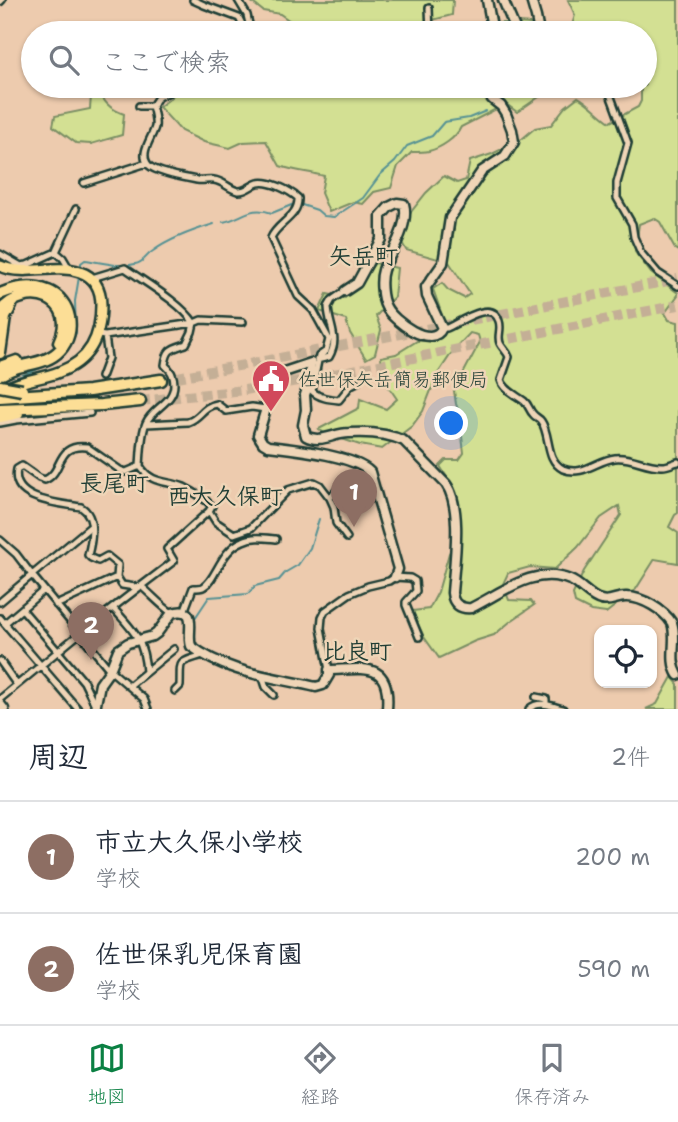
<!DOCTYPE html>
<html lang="ja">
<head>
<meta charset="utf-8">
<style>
  :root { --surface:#fff; --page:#f2f2f3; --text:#1f2937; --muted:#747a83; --line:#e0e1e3; --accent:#0b8043 }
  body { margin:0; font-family:"Shantell Sans","Klee One",sans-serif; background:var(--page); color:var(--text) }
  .controls { position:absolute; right:21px; bottom:21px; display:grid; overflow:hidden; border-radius:14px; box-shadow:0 2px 5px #0004 }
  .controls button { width:63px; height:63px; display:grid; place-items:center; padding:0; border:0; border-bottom:2px solid var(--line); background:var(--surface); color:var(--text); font:35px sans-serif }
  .you { position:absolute; left:452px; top:424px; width:24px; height:24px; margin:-18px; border:5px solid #fff; border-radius:50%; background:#1a73e8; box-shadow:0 0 0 10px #1a73e833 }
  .badge { display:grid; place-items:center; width:46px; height:46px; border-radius:50%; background:var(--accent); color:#fff; font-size:23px; font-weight:700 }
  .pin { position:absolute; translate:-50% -58px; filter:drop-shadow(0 2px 4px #0008) }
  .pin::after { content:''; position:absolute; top:37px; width:24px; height:21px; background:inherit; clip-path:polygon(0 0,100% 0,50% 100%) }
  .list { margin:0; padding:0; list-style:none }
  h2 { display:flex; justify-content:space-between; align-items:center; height:91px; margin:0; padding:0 28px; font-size:30px }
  h2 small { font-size:23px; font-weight:400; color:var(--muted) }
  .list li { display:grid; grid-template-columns:46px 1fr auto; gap:21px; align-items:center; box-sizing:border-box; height:112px; padding:0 28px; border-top:2px solid var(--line) }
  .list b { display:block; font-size:26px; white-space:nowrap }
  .list p { margin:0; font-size:23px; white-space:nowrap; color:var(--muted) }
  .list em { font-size:23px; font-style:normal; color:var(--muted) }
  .icon { flex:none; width:38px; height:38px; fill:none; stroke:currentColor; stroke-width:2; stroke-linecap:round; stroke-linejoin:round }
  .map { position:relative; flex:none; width:678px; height:709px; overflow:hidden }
  .search { position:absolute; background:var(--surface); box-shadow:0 2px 5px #0004; left:21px; right:21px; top:21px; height:77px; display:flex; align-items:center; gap:18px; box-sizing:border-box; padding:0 24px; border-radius:38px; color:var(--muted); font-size:26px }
  .sheet { height:315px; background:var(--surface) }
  nav { display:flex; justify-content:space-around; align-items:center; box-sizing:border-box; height:98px; border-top:2px solid var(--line); background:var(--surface); font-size:19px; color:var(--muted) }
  nav a { display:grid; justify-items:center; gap:4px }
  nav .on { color:var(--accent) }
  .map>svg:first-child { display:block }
  .green { fill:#d3e093; stroke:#798e64; stroke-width:2 }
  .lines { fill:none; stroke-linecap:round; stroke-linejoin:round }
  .stream { stroke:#569294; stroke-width:2 }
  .street-tunnel { stroke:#c4af96; stroke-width:5; stroke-dasharray:5 2.5; stroke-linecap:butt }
  .highway-tunnel { stroke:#c4af96; stroke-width:10; stroke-dasharray:10 5; stroke-linecap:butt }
  .street-casing { stroke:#1f3d34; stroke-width:10 }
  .secondary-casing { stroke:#1f3d34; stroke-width:13 }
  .primary-casing { stroke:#1f3d34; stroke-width:14 }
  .highway-casing { stroke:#1f3d34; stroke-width:15 }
  .street { stroke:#efd5b7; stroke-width:5 }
  .secondary { stroke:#efd5b7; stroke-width:8 }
  .primary { stroke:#fcde96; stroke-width:9 }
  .highway { stroke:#fcde96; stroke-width:10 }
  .highway-bridge-casing { stroke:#1f3d34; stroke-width:15; stroke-linecap:butt }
  .highway-bridge { stroke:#fcde96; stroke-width:10 }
  .labels { text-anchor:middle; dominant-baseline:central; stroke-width:5; stroke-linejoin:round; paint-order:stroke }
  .poi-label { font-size:19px; fill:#1f3d34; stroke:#efd5b7; text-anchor:start }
  .quarter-label { font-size:23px; font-weight:bold; fill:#1f3d34; stroke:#efd5b7 }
</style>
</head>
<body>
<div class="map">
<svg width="678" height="709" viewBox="0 0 678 709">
  <rect width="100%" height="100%" fill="#edcbae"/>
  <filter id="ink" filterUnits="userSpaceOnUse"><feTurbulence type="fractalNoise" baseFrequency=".0143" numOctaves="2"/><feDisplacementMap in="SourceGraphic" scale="14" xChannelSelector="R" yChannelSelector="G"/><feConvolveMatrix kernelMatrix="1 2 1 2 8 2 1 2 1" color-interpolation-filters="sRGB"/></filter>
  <g filter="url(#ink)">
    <path class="green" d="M 249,0 L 453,0 L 452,15 L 425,22 L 335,33 L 322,33 L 315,30 L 300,28 L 280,14 L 263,11 Z
      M 568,0 L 678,0 L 678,251 L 675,249 L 660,222 L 654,218 L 639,224 L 635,252 L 651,273 L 678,293 L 678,295 L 665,313 L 669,320 L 678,322 L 678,513 L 675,515 L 669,527 L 678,533 L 678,563 L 655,559 L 636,589 L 606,613 L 591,611 L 575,603 L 573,594 L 584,571 L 621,515 L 619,506 L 601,518 L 578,547 L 555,569 L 530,567 L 508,573 L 503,584 L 509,600 L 531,601 L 534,605 L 511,621 L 494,635 L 475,641 L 439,658 L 424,637 L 412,611 L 429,609 L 438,592 L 449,553 L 460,532 L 452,485 L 440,466 L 446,460 L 459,460 L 464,453 L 461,428 L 462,420 L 456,404 L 454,391 L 480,342 L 478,335 L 470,333 L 453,351 L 437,375 L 423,411 L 412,426 L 382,449 L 360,445 L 324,433 L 319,429 L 359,408 L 360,399 L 386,409 L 397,399 L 384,380 L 381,357 L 396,354 L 417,341 L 436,341 L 442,315 L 433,289 L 442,283 L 448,290 L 464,298 L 470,294 L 449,262 L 406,250 L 400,239 L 411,212 L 426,193 L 444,176 L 457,183 L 466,180 L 470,161 L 492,154 L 522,139 L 535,128 L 551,125 L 565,107 L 578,97 C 591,104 598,114 610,122 L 638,107 L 641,101 L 641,86 L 645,86 L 645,33 L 567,33 L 570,32 L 575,15 Z
      M 500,23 C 517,23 537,21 551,33 L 485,33 Z
      M 86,86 L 96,86 C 104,101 107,108 124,114 L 122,135 L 91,144 L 76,143 L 53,126 L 55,116 L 90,109 L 91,96 Z
      M 170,86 L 424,86 L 439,93 L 457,86 L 555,86 L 517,112 L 506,104 L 461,127 C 456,138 441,148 429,151 C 424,152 417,152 412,152 L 398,166 L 391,188 L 374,192 L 363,204 L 353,202 L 329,212 L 321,193 L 324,176 C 309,172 295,171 280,166 L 266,141 L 243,142 L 230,148 L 204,142 L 181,131 L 159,107 L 172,97 Z
      M 375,263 L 397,268 L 394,297 L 376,316 L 381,330 L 375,354 L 366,359 L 350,333 L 346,320 L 319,311 L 327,294 L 345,298 Z
      M 672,677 L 678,684 L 678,709 L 646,709 L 657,704 Z"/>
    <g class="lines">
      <path class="stream" d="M 302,205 L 317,210 L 324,216 L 334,217 L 363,198 L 380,175 L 395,162 L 407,146 L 432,136 L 444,122 L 469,118 L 486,111
        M 223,222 C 243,218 250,205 272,213 L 294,204
        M 81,267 L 81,263 L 85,260 C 101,262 120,268 135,264 C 144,263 146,255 153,251 C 171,238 194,230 214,224
        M 3,383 L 53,363 L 64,355 L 76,333 L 75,301 L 79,277
        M 195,618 L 209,597 L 248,594 L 255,586 L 279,580 L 286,572 L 298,565 L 310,548 L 319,519"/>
      <path class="street-tunnel" d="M 92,407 L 101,377"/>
      <path class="highway-tunnel" d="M 161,380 L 249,364 L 678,279
        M 140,401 L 245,390 L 304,380 L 678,305"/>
      <defs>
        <path id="street" d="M 193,0 L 204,5 L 239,18 L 243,26 L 243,33
          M 238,0 L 247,15 L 251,33
          M 0,2 L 2,0
          M 429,8 L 430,33
          M 183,86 L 158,97 L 152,106 C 154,113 156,120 155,127 C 152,138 140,152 147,163 C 151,172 187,178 197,180 C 203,181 208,179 214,180 C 223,181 229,189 238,191 C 246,192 251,185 258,183 C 269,180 289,190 298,198 C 299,217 277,223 271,238 L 298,296 L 313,310 L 329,339 L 326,351 L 319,356 L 312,391 C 319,398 329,399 339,400 L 351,385 L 357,382
          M 435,86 L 445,89 L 488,94
          M 607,86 L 628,143 L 617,183 L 617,198 L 632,224 L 634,237 L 641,253 L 658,273 L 678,286
          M 139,106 L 152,106
          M 84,183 L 147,163
          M 56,252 L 63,258 L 70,270
          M 0,254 L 21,266 L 27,265 L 56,252 L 76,209
          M 92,278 L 125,268 C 146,283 181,303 194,323 L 192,332 L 186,344 C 171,349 167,349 165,365 C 171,370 174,375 174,384 C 174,403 153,407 146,423 C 141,435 141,453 140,466 C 152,485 166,480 184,487 C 194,492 204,498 212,506 L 209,511 L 167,549 L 174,561 L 141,586 L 135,587 L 122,585 L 117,577 L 118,565 L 107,556 L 98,561 L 91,558 L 88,555 C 92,540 96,516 81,507 C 59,503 10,501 17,469 L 22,466 L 39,478 L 45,480 C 64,472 55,443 87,447 L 120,470 L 126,472 L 140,466
          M 442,328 L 447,328 C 459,323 492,298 499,321 C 502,329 497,336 500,343 C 502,348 507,351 509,357 L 501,380 C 504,390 516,395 524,401 C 529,405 529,410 533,414 C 535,417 539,418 541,421 C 551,435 545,460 563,469 C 583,477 597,460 615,458 C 632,456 646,467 663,466 C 668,466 673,463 678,462
          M 98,335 L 105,336 L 108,358 L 101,377
          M 105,336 L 194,323 L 201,320 L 243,322
          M 317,360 L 329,357 C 340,338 329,327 328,307 L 332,300 L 345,291
          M 0,423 L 16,420 L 90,413
          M 146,424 L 188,422 C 201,418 202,406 217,404 L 226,411 L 252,407 L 265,409
          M 330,498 L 347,479 L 370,474
          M 209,511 L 216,522 L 234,534 L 251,528 L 288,490 L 314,482 L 320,485 L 330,498 L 334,507 L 336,523 L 347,538
          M 90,527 L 32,575 L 110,670 L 144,699 L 148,709
          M 0,540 L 16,554 L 32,575 L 0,602
          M 56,605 L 117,577
          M 113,608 C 134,631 144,640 146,672
          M 22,609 L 84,682 L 95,705
          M 184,612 L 193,588 C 195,588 201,588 203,587 C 216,581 220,550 243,541 C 253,536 265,538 276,539
          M 0,618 L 78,709
          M 5,623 L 44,590
          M 0,661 L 17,685
          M 329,670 L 321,628 L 322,617 L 325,611 L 349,594 L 368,586 L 389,581 L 395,577 L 410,578 L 415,581 L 416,591 L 406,602 L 406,605 L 419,637
          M 262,675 L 266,687 L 274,695
          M 129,686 L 174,649
          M 175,691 L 180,686 C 181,659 176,664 203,655
          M 536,697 L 546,699 L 546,704
          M 0,699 L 79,634 L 141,586 C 152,595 160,605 172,613
          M 529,709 C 539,700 551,706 563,709"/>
        <path id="secondary" d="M 487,0 L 493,33
          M 503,0 L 517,33
          M 531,0 L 536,17 L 539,33
          M 345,291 L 357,283 L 381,239 L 381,216 L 389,207 L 397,203 L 404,204 C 408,218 400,237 393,250 C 390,257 385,263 383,270 C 380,279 381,298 386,307 C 393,321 432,350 442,328 L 427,296 L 426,287 L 443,263 L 450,218 L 482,171 L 505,156 L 514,142 L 512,130 L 506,114 L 501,106 L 492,99 L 488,94 L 488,86
          M 395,577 L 398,569 L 370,472 C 353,455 292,449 268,446 L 263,443 L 258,435 L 272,389 L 279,378 L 284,372 L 311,363 L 309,382 L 305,395 L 306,410 L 303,425 L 306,436 C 320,444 334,433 349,433 C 367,432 388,433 404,441 L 446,484 C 463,508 454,564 452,593 C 453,604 460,609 471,608 C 502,593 534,565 570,580 C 581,584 590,598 601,600 C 610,603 618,596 627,597 C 642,597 664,610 672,623 C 678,640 668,659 678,675
          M 0,704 L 4,709
          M 95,709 L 100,684 L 110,670 L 118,650 L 128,643 L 153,636 L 157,633 L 172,613 C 200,605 186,632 191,646 C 226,673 273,677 316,687 L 323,685 L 329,675 L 329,670 C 365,669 391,661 387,709"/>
        <path id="primary" d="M 0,266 C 26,277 53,263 80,272 C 95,277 101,289 101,305 C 101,337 90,361 59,372 C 42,379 24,379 7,388"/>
        <path id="highway" d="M 0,294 C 14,288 32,284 48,291 C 71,300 77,332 60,350 C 48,363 30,363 15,368 C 10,370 5,372 0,375
          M 0,312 C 28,278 80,300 59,342
          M 0,353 L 5,317 L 11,306
          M 0,367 L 17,361
          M 0,397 L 89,391 L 161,380
          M 0,409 L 102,405 L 140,401
          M 0,417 L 18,413"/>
      </defs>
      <use href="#street" class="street-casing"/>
      <use href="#secondary" class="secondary-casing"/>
      <use href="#primary" class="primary-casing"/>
      <use href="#highway" class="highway-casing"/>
      <use href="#street" class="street"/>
      <use href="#secondary" class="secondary"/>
      <use href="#primary" class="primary"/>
      <use href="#highway" class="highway"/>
      <defs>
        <path id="highway-bridge" d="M 0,386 L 22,390"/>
      </defs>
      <use href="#highway-bridge" class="highway-bridge-casing"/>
      <use href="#highway-bridge" class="highway-bridge"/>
    </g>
  </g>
  <defs>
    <symbol id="civic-pin" viewBox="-11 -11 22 30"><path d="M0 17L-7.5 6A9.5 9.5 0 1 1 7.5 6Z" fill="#d1495b" stroke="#efd5b7"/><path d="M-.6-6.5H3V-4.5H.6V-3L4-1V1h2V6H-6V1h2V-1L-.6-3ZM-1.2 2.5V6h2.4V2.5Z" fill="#fff"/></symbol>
  </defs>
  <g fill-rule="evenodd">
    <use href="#civic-pin" x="249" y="357" width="44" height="60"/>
  </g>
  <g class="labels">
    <g class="poi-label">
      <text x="298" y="379">佐世保矢岳簡易郵便局</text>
    </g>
    <g class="quarter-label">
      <text x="363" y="256">矢岳町</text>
      <text x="114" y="483">長尾町</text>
      <text x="225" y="496">西大久保町</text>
      <text x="357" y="651">比良町</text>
    </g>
  </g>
</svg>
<div class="controls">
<button><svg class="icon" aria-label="locate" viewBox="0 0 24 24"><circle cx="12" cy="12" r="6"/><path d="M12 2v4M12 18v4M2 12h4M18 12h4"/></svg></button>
</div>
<div class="you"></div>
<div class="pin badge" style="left:354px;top:527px;background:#8d6e63">1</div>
<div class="pin badge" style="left:91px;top:660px;background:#8d6e63">2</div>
<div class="search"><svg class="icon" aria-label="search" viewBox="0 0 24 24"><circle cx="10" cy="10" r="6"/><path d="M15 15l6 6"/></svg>ここで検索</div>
</div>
<section class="sheet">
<h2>周辺<small>2件</small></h2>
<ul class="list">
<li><span class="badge" style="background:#8d6e63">1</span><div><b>市立大久保小学校</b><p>学校</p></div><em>200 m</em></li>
<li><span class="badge" style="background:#8d6e63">2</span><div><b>佐世保乳児保育園</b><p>学校</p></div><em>590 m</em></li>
</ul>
</section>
<nav>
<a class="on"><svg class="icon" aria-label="map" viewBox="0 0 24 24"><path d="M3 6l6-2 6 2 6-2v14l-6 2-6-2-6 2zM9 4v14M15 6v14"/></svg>地図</a>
<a><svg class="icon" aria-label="directions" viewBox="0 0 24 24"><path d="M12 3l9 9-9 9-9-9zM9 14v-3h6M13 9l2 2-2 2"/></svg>経路</a>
<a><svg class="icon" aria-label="saved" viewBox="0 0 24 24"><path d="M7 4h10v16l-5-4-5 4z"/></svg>保存済み</a>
</nav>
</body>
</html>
